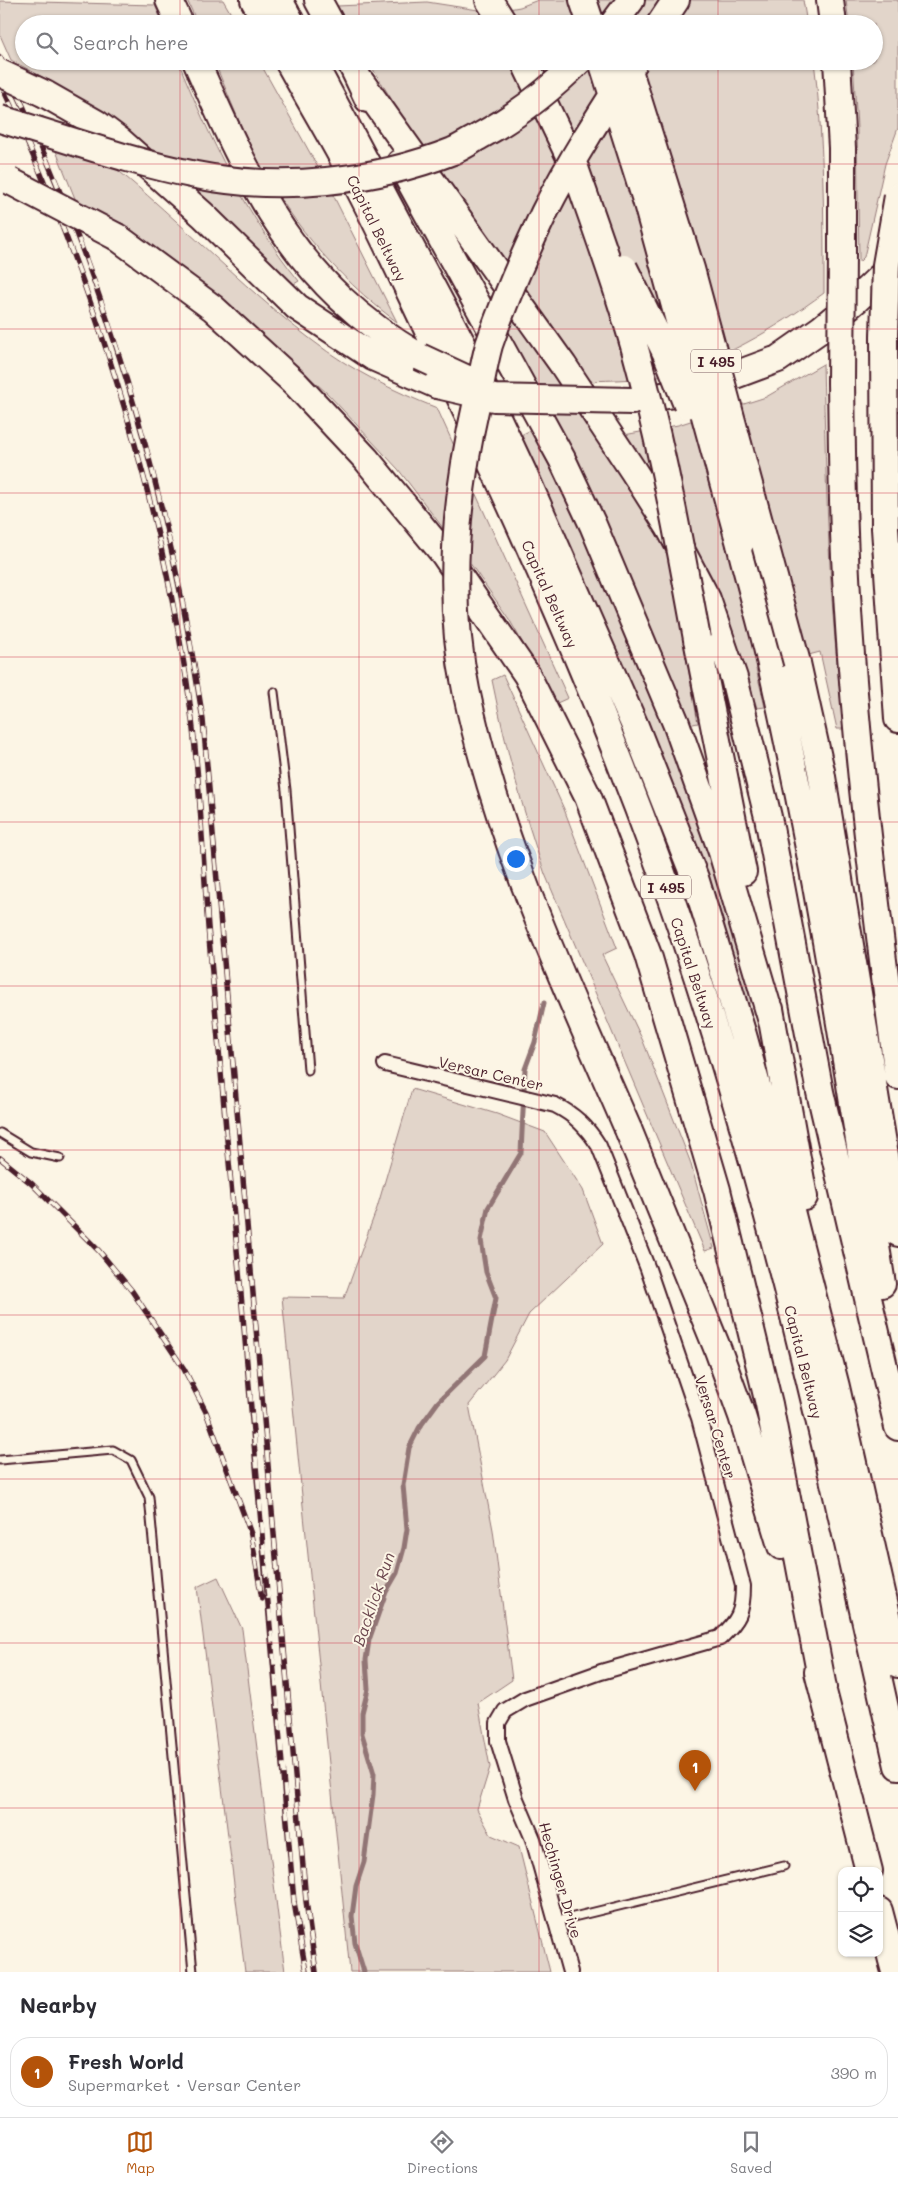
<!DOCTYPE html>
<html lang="en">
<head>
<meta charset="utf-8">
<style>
  :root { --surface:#fff; --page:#f2f2f3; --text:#2b2b33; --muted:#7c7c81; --line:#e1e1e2; --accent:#b45309 }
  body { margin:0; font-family:Mali,sans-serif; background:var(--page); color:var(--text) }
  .controls { position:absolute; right:15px; bottom:15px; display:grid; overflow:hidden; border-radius:10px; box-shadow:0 1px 4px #0004 }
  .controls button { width:45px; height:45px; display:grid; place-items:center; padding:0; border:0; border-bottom:1px solid var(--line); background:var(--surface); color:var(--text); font:25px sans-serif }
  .you { position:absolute; left:515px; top:858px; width:18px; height:18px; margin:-12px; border:4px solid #fff; border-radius:50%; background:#1a73e8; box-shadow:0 0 0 8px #1a73e833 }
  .badge { display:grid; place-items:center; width:32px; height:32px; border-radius:50%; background:var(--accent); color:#fff; font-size:16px; font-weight:700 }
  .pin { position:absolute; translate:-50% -41px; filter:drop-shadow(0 1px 2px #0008) }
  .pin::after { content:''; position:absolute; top:26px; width:18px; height:15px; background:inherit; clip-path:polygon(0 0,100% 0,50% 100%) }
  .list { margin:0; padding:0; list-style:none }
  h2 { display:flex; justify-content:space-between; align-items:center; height:65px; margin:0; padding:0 20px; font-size:21px }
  h2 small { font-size:16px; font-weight:400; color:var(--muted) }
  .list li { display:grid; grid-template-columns:32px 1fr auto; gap:15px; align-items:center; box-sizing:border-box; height:70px; margin:0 10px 10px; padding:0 10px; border:1px solid var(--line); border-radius:20px }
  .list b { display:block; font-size:19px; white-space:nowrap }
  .list p { margin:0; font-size:16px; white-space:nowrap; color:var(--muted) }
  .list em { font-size:16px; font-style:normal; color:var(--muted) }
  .icon { flex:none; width:28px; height:28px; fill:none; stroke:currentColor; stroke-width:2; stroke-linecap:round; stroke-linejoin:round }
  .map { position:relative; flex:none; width:898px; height:1972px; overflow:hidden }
  .search { position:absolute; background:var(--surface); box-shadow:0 1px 4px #0004; left:15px; right:15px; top:15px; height:55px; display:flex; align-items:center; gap:12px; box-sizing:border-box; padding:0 18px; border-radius:28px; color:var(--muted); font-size:19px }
  .sheet { height:145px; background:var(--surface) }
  nav { display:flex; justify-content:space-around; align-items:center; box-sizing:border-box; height:70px; border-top:1px solid var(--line); background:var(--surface); font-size:14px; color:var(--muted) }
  nav a { display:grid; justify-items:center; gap:2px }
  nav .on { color:var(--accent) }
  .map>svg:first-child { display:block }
  .green { fill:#e2d5ca; stroke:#967a7a }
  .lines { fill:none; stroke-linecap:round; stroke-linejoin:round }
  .stream { stroke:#917474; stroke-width:5 }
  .lane-casing { stroke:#4a1f2b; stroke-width:11 }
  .street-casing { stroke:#4a1f2b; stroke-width:18 }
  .highway-casing { stroke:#4a1f2b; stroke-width:30 }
  .lane { stroke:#fcf5e5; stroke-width:7 }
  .street { stroke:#fcf5e5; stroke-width:14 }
  .highway { stroke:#fcf5e5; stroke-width:26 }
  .rail-casing { stroke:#4a1f2b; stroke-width:5.5 }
  .rail { stroke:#fcf5e5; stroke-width:4; stroke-dasharray:11; stroke-linecap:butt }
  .highway-bridge-casing { stroke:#4a1f2b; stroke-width:30; stroke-linecap:butt }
  .highway-bridge { stroke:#fcf5e5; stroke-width:26 }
  .grid { fill:none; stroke:#d1495b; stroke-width:1; stroke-opacity:0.55 }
  .labels { text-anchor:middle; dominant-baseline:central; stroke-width:4; stroke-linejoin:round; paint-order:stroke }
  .shield { fill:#fcf5e5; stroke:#7f5f63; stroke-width:1 }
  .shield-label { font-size:14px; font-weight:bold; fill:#4a1f2b }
  .street-label { font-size:15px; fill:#4a1f2b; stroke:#fcf5e5 }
  .water-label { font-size:16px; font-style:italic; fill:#6d4950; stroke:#fcf5e5 }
</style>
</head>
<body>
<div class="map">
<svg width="898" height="1972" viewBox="0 0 898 1972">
  <rect width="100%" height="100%" fill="#fcf5e5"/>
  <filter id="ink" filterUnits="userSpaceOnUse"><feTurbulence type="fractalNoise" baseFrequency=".02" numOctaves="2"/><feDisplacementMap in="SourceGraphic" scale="10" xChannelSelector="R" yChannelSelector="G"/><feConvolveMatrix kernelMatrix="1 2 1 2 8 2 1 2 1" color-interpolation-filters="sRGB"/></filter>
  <g filter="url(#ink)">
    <path class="green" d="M 187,0 L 223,0 L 237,24 L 198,24 Z
      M 538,0 L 803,0 L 807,24 L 347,24 L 337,6 L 427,2 L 491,12 L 520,7 Z
      M 846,0 L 898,0 L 898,128 L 885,164 L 864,257 L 859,262 L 857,127 L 853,61 L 874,61 L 874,24 L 849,24 Z
      M 0,1 L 155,5 L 163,24 L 24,24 L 24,61 L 178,61 C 210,139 246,215 299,281 L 294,284 L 275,269 L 148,149 L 68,91 L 11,60 L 0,35 Z
      M 214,61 L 259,61 L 330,189 L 397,322 C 335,276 284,215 250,145 C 237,118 226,89 214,61 Z
      M 368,61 L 814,61 C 824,139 824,215 824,293 C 773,330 720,363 658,376 C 636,380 612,380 589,381 L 414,136 Z
      M 42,116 C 143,177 219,270 313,341 C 351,370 393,391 437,408 L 568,698 L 557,703 L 509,619 L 472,566 L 398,469 L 328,394 L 254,327 L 203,285 L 76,201 Z
      M 499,292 L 651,516 L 704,623 L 682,634 L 698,723 L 688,725 L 488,298 Z
      M 823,364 C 826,486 829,607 844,729 L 837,729 L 820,652 L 756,669 L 765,707 L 757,708 L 735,637 L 700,557 L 624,435 L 678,425 L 766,397 Z
      M 531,430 C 594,553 648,679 694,810 C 715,873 733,938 752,1002 L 743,1006 L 519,436 Z
      M 503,675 L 564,809 L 617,948 L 602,955 L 643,1041 L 690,1161 L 714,1248 L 705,1251 L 545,874 C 522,809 506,749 492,680 Z
      M 412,1089 L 497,1114 L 545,1132 L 583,1190 L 603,1244 L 529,1314 L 505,1360 L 469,1405 L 493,1530 L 512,1680 L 478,1703 L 490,1767 L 477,1809 L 491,1835 L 519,1847 L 550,1972 L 350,1972 L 282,1297 L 344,1298 L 377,1208 Z
      M 218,1577 L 242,1629 L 285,1972 L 245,1972 L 197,1587 Z"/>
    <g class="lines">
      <path class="stream" d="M 364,1972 L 355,1943 L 352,1916 L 356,1886 L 364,1862 L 373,1795 L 374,1774 L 362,1734 L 362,1713 L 368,1689 L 366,1660 L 369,1640 L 386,1592 L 397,1573 L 404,1548 L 407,1529 L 403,1485 L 409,1448 L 419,1428 L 438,1402 L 485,1356 L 496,1298 L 486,1272 L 481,1240 L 488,1208 L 521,1153 L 525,1069 L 535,1042 L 544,1003"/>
      <defs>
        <path id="lane" d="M 274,692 L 286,790 L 308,1070
          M 0,1133 L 31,1152 L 60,1158
          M 0,1460 L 113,1450 L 131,1460 L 149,1497 L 193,1972
          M 557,1921 L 784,1866"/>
        <path id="street" d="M 385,1064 L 555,1105 C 575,1115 587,1127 599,1146 L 648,1269 L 699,1418 L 743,1586 C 743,1612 739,1620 720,1638 L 601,1672 L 525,1699 L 505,1711 L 498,1723 L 498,1741 L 516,1799 L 533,1839 L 570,1972"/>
        <path id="highway" d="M 169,0 L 180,24
          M 254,0 L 267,24
          M 279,0 L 292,24
          M 318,0 L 331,24
          M 489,0 L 504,24
          M 583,0 L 591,24
          M 830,0 L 833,24
          M 613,24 L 631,0
          M 660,24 L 676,0
          M 196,61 C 252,188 295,284 420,357
          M 288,61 C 310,101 334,140 355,181 C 386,240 414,302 443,362 C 523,526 597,694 659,865 C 765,1158 830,1463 898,1766
          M 312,61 L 466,351 L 528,483 L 635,726 L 695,878 L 743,1035 L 781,1172 L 836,1387 L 898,1664
          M 350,61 L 368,99
          M 524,61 L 575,168
          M 837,61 L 842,148 L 842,254
          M 361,82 L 563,365 L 634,472 L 669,527 L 707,599 L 734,678 L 768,817 L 820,1092 L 898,1427
          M 45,94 L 96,123 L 120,141 L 203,215 L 297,307 L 373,357 L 437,385
          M 400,163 L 562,459 L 593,525 L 676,723 L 722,852 L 773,1025
          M 117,237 L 213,308 L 295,383 L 366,459 L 444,554 L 527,675 L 588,797 L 648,955 L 717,1190 L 769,1404 L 823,1688
          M 888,314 L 884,337 L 885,528 L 898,719
          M 841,382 C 842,440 842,498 845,556 C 853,730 875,903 898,1076
          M 632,401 L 692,391 L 778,359 L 821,329 L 856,300 L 897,261
          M 740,544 C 750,585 763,627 772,669 C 818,872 849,1078 882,1284
          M 697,639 L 743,872
          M 797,663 L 821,771 L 898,1233
          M 770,1009 L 804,1197
          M 628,1129 L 718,1350 L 742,1416 L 781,1546
          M 818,1672 L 869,1871
          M 879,1911 L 895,1972"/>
      </defs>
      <use href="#lane" class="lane-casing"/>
      <use href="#street" class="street-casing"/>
      <use href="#highway" class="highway-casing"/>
      <use href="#lane" class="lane"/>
      <use href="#street" class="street"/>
      <use href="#highway" class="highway"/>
      <defs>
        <path id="rail" d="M 0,57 C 103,269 168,487 203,720 L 306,1901 L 316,1972
          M 0,82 C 89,271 152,469 186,676 C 199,759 202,843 208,927 C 214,998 221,1069 227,1140 C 250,1394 274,1648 294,1902 L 306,1972
          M 0,1158 L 32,1184 L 99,1251 L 132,1291 L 184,1369 L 206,1412 L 251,1534 L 262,1599"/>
      </defs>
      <use href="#rail" class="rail-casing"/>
      <use href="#rail" class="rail"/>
      <defs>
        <path id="highway-bridge" d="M 602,61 L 646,200 L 740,544
          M 626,61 L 691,269 L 797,663
          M 0,73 L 45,94
          M 0,119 C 65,138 130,162 196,175 C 280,192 374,182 453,151 C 462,147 471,141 480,136 C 517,116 549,91 579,61
          M 575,168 C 599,237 624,305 642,375 C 665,462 681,551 697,639
          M 10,181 L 117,237
          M 624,268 L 667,355 L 687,405
          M 884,337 L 886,265 L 898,196
          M 420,357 L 476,383
          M 841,382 L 842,254
          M 437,385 L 494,398 L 632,401
          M 628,1129 C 566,986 498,843 466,690 C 446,595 456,494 477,401 C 481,383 484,363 489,345 C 504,301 524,255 544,213 C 570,161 603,110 635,61"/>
      </defs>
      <use href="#highway-bridge" class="highway-bridge-casing"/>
      <use href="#highway-bridge" class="highway-bridge"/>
    </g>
  </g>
  <path class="grid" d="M 180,0 L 180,24M 359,0 L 359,24M 539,0 L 539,24M 718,0 L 718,24M 180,61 L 180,1972M 359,61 L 359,1972M 539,61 L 539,1972M 718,61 L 718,1972M 0,164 L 898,164M 0,329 L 898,329M 0,493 L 898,493M 0,657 L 898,657M 0,822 L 898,822M 0,986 L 898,986M 0,1150 L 898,1150M 0,1315 L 898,1315M 0,1479 L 898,1479M 0,1643 L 898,1643M 0,1808 L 898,1808"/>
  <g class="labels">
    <g class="shield">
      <rect x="691" y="349.5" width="50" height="23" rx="4"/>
      <rect x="641" y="875.5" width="50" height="23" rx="4"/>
    </g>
    <g class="shield-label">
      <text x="716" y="361">I 495</text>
      <text x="666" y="887">I 495</text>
    </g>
    <g class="street-label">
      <text transform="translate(377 228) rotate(64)">Capital Beltway</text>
      <text transform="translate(550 594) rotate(66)">Capital Beltway</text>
      <text transform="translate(694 973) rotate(72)">Capital Beltway</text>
      <text transform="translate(491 1073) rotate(13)">Versar Center</text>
      <text transform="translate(804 1362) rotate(76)">Capital Beltway</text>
      <text transform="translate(716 1427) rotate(73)">Versar Center</text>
      <text transform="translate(561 1880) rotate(74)">Hechinger Drive</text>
    </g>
    <g class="water-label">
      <text transform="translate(373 1599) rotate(-71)">Backlick Run</text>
    </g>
  </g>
</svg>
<div class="controls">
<button><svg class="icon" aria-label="locate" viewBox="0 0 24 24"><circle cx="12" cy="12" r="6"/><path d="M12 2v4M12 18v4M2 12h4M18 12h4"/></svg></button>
<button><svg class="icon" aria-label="layers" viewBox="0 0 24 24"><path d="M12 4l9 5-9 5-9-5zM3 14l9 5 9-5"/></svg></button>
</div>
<div class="you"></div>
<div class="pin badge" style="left:695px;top:1791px">1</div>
<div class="search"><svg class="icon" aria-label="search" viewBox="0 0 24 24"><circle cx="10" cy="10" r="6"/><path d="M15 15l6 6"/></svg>Search here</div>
</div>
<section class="sheet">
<h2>Nearby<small></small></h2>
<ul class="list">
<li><span class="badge">1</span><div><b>Fresh World</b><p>Supermarket · Versar Center</p></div><em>390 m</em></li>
</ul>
</section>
<nav>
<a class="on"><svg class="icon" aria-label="map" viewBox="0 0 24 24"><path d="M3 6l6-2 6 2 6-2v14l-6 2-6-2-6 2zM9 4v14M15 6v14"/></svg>Map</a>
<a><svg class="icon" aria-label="directions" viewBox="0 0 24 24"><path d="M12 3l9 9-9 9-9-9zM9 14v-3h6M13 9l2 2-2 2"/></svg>Directions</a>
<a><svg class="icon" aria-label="saved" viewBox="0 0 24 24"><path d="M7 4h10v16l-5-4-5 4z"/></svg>Saved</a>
</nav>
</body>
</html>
